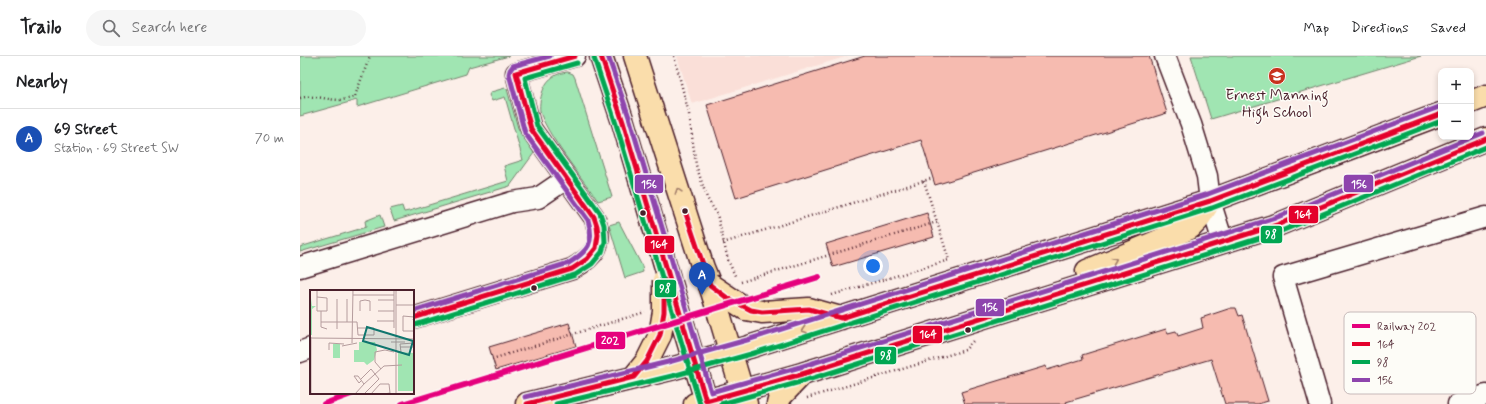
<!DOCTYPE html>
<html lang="en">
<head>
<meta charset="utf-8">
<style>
  :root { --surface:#fff; --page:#f6f6f6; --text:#202124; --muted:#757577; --line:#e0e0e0; --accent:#c8321e }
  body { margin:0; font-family:Mynerve,sans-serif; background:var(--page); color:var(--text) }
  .controls { position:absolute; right:12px; top:12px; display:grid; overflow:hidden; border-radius:8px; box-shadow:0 2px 6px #0003 }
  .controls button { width:36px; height:36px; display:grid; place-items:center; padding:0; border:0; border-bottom:1px solid var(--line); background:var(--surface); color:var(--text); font:20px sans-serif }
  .you { position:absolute; left:573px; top:210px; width:14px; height:14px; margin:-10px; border:3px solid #fff; border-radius:50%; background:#1a73e8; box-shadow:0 0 0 6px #1a73e833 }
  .badge { display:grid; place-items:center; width:26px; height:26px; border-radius:50%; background:var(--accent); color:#fff; font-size:13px; font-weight:700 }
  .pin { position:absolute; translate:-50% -33px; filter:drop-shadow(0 1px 2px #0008) }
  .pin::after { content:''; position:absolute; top:21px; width:14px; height:12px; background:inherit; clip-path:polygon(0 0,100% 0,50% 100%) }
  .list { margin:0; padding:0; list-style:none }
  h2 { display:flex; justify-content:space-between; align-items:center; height:52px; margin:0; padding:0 16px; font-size:17px }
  h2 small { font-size:13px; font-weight:400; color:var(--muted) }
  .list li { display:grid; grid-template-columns:26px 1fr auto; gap:12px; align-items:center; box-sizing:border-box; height:60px; padding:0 16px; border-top:1px solid var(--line) }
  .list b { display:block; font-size:15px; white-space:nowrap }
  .list p { margin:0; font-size:13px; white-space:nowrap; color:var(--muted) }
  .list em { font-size:13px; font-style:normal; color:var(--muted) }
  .icon { flex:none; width:22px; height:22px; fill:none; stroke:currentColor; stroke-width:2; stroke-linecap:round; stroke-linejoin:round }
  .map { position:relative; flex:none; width:1186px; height:348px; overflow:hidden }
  header { display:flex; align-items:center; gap:24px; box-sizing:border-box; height:56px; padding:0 20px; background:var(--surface); border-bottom:1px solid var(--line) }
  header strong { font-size:19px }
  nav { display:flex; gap:22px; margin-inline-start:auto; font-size:14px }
  .search { width:280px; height:36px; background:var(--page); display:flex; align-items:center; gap:10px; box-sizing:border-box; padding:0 14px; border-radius:22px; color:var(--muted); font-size:15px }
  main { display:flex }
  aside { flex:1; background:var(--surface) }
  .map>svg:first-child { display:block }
  .built { fill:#fadfd8 }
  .green { fill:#a0e5b2; stroke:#75826e }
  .building { fill:#f6bbb0; stroke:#4a1f2b }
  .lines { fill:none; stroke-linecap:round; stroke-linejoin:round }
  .minor-casing { stroke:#4a1f2b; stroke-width:23 }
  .major-casing { stroke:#4a1f2b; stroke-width:25 }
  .path { stroke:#4a1f2b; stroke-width:2.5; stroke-dasharray:1 3; stroke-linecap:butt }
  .minor { stroke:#fdfcf7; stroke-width:20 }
  .major { stroke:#faddab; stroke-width:22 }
  .major-bridge-casing { stroke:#4a1f2b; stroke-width:25; stroke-linecap:butt }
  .path-bridge { stroke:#4a1f2b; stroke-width:2.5; stroke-dasharray:1 3; stroke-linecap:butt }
  .major-bridge { stroke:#faddab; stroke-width:22 }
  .bus-1-casing { stroke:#fdfcf7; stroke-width:8 }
  .bus-2-casing { stroke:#fdfcf7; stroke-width:8 }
  .bus-3-casing { stroke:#fdfcf7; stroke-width:8 }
  .bus-1 { stroke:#e4002b; stroke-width:5 }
  .bus-2 { stroke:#00a651; stroke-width:5 }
  .bus-3 { stroke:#8e44ad; stroke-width:5 }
  .rail-1-casing { stroke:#fdfcf7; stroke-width:9 }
  .rail-1 { stroke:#e5007d; stroke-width:6 }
  .oneway { stroke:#a27e6b }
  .bus-dot { fill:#4a1f2b; stroke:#fdfcf7; stroke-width:1.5 }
  .labels { text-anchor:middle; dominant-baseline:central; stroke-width:3; stroke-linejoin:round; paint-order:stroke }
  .poi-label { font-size:15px; fill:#4a1f2b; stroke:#fdfcf7 }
  .inset-road { fill:none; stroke:#b59c9d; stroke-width:1 }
  .view { fill:#0f766e; fill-opacity:0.15; stroke:#0f766e; stroke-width:2 }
  .inset-edge { fill:none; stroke:#4a1f2b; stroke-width:2 }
  .key { fill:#fdfcf7; stroke:#c7baba; stroke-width:1 }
  .key-label { font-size:11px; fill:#4a1f2b }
  .line-badge { stroke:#fdfcf7; stroke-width:1.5 }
  .badge-label { font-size:11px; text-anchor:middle; font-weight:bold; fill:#fff }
</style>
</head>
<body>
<header>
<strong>Trailo</strong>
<div class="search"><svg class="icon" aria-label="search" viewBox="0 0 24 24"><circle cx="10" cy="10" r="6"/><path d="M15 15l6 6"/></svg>Search here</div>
<nav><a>Map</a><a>Directions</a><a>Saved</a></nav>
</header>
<main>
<aside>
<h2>Nearby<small></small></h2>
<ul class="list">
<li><span class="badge" style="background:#1a4fb4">A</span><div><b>69 Street</b><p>Station · 69 Street SW</p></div><em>70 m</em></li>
</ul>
</aside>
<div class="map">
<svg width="1186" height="348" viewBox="0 0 1186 348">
  <rect width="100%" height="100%" fill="#fcefe9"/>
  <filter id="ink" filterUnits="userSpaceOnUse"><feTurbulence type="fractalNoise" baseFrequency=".025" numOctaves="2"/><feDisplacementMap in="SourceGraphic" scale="8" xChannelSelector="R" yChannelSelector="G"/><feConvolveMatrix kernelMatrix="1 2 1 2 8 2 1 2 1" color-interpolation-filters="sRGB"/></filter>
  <g filter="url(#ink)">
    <path class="built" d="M 377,0 L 548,0 L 392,48 Z"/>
    <path class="green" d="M 0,0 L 209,0 L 169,11 L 166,18 L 57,51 L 57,44 L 0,60 Z
      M 891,0 L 1121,0 L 911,63 Z
      M 268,16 L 273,18 L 275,22 L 312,141 L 298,145 C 285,126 244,75 240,55 C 239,48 241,39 244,32 C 248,22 257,17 268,16 Z
      M 205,32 L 207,33 L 218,72 L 234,97 L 210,130 L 94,165 L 90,153 L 102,150 L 104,156 L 109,155 L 208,125 L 204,110 L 223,104 L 205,41 L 192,45 L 189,39 L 191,36 Z
      M 80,159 L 84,171 L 0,196 L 0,191 L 66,171 L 65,165 Z
      M 319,166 L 342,210 L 343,216 L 325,222 L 309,169 Z"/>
    <path class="building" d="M 565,0 L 849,0 L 867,57 L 635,129 L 621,84 L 436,142 L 407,49 Z
      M 627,157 L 634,181 L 533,211 L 526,188 Z
      M 931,252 L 936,252 L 939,260 L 942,259 L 968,345 L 958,348 L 925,348 L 911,303 L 766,346 L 767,348 L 665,348 L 661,336 L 746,310 L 747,314 L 783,303 L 782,299 L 866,273 L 868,277 L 876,275 L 878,280 L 903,272 L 901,262 Z
      M 269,267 L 276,290 L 196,314 L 189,291 Z"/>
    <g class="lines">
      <defs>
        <path id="minor" d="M 865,0 L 891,68 L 907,120 L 910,145 L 923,186
          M 0,211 L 212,146 L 238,142 L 266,123
          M 113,262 L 272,213 C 295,200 305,188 294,161 L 231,73 L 216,17 L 275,0
          M 0,296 L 11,292
          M 1020,348 L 983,221 L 1186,161
          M 1158,348 L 1186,339"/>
        <path id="major" d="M 301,0 L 323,66 L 369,222
          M 335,0 L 403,212 L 410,229
          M 1171,46 L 1186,40
          M 787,215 L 890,172 L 898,164 L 910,145
          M 446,253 L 462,256 L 509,253 L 541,262
          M 420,261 L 446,348
          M 384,272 L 407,348
          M 334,321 L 347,305 L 360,279
          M 227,348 L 374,312 L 449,291 L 910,145 L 1141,58
          M 395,348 L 502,318 L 977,169 L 1186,83
          M 478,348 L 480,341 L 502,318"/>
      </defs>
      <use href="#minor" class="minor-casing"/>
      <use href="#major" class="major-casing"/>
      <path class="path" d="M 374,0 L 389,58 L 396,109 L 407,142 L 417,158 L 428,204
        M 0,42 C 21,37 35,50 55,40 L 70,0
        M 423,187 L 633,122
        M 441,226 L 637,166
        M 532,239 L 649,204 L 624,125
        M 192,303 L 345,256
        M 507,342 L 665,294 L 673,285"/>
      <use href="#minor" class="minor"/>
      <use href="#major" class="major"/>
      <defs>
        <path id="major-bridge" d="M 371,227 L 384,272
          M 410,229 L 446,253
          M 410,229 L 420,261
          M 360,279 L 364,256 L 364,224"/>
      </defs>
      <use href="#major-bridge" class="major-bridge-casing"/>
      <path class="path-bridge" d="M 428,204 L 436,222
        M 463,244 L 470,245"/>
      <use href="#major-bridge" class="major-bridge"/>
      <defs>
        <path id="bus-1" d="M 301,0 L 323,66 L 406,345 L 502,318 L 977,169 L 1186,83
          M 385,155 L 410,229 L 426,241 L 451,254 L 462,256 L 509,253 L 541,262 L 910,145 L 1141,58
          M 113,262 L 272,213 L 287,203 L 296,192 L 298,179 L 297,170 L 294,161 L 231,73 L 216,17 L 275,0
          M 227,348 L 334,321 L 347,305 L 360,279 L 364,256 L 364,224"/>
        <path id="bus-2" d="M 294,2 L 316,68 L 400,348
          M 115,269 L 275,219 L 292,208 L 302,196 L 305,186 L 304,169 L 300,157 L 237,70 L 225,22 L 277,7
          M 256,348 L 376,319 L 451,298 L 912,152 L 1141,65
          M 421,348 L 504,325 L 979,176 L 1186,91"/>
        <path id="bus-3" d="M 308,0 L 330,64 L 411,336 L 500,311 L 975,162 L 1183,77
          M 113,255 L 269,207 C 288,195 295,187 288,164 L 225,77 L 209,18 L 210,14 L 213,10 L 250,0
          M 225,341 L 372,305 L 447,284 L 908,138 L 1139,51"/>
      </defs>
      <use href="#bus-1" class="bus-1-casing"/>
      <use href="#bus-2" class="bus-2-casing"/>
      <use href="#bus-3" class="bus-3-casing"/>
      <use href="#bus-1" class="bus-1"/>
      <use href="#bus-2" class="bus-2"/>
      <use href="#bus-3" class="bus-3"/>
      <defs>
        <path id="rail-1" d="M 24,348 L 54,337
          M 102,348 L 519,221"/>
      </defs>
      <use href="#rail-1" class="rail-1-casing"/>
      <use href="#rail-1" class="rail-1"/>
    </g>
    <defs><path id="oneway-chevron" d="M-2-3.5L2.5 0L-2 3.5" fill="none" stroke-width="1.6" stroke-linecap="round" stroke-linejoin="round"/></defs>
    <g class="oneway">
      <use href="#oneway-chevron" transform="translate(378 135) rotate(-108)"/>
      <use href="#oneway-chevron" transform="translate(814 204) rotate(-22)"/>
      <use href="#oneway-chevron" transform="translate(504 274) rotate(162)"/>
    </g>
  </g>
  <defs>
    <symbol id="school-disc" viewBox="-11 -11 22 22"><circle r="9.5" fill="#c8321e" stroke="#fdfcf7"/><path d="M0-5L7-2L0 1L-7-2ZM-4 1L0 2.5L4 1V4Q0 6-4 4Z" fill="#fff"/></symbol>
  </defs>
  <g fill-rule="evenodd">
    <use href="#school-disc" x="967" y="10" width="20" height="20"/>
  </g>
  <g class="bus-dot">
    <circle cx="385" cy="155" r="3.5"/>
    <circle cx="343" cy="157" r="3.5"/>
    <circle cx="234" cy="232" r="3.5"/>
    <circle cx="668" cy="274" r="3.5"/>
  </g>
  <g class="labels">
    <g class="poi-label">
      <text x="977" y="40">Ernest Manning<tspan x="977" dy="17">High School</tspan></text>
    </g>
  </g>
  <g transform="translate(10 234)">
    <rect width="104" height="104" fill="#fcefe9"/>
    <path d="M 0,0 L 2,16 L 6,16 L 2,19 L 2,45 L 0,45 ZM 49,52 L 65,52 L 67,60 L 64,70 L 57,75 L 54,72 L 44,72 L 44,60 L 49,60 ZM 23,54 L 30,54 L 30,68 L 23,68 ZM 88,62 L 104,63 L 104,101 L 88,101 Z" fill="#a0e5b2"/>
    <path class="inset-road" d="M 7,0 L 7,21 L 11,21 L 11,37 L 17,39M 84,0 L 84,38M 43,5 L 84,5M 7,7 L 17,8 L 17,21 L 11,21M 27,9 L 27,39M 68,10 L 84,10M 86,15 L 104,15M 50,21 L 50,11 L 55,10 L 60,11 L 60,21M 68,21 L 84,21M 103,30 L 104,27 L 93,26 L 93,41 L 104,41M 67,31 L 84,31M 11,32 L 47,32 L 48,45 L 64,45 L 64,38 L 48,38M 37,32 L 37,9M 0,48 L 104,49M 81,52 L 95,52M 42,53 L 43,0M 32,56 L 47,53M 90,57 L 104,57M 19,60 L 19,53 L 34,54M 87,62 L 91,62 L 90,54 L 104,53M 71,79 L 65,72 L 65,62 L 75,60 L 84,62M 51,89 L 61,79M 51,91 L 49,93 L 44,86 L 48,86 L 54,94M 54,94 L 74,76 L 92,75M 1,104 L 1,47M 45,104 L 54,94M 54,104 L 69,89 L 61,79M 61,104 L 70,94 L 79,94 L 80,103 L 74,104M 86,104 L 86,0"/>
    <path class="view" d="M 57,37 L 103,51 L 99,65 L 53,51 Z"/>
    <rect width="104" height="104" class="inset-edge"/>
  </g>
  <rect x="1044" y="256" width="132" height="82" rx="6" class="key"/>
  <rect x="1052" y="268" width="18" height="4" fill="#e5007d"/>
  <rect x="1052" y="286" width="18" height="4" fill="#e4002b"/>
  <rect x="1052" y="304" width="18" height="4" fill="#00a651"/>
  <rect x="1052" y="322" width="18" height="4" fill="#8e44ad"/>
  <g class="key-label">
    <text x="1077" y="274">Railway 202</text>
    <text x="1077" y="292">164</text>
    <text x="1077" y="310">98</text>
    <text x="1077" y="328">156</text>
  </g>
  <g class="line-badge">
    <rect x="1043" y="118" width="31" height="19" rx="4" fill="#8e44ad"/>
    <rect x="334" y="118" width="30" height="20" rx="4" fill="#8e44ad"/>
    <rect x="988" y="149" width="31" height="19" rx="4" fill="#e4002b"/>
    <rect x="960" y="169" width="23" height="19" rx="4" fill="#00a651"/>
    <rect x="344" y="179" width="31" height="19" rx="4" fill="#e4002b"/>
    <rect x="354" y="223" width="23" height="19" rx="4" fill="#00a651"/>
    <rect x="675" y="242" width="30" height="19" rx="4" fill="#8e44ad"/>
    <rect x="612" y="269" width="31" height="19" rx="4" fill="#e4002b"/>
    <rect x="295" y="275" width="31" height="19" rx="4" fill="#e5007d"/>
    <rect x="574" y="290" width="23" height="19" rx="4" fill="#00a651"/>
  </g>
  <g class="badge-label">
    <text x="1059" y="132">156</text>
    <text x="349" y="132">156</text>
    <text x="1003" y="162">164</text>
    <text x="971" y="182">98</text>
    <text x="359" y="192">164</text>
    <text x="365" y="236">98</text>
    <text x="690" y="255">156</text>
    <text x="628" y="282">164</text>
    <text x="310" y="288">202</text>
    <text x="586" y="303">98</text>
  </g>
</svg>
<div class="controls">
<button>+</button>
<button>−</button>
</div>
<div class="you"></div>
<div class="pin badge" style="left:402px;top:239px;background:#1a4fb4">A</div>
</div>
</main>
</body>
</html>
